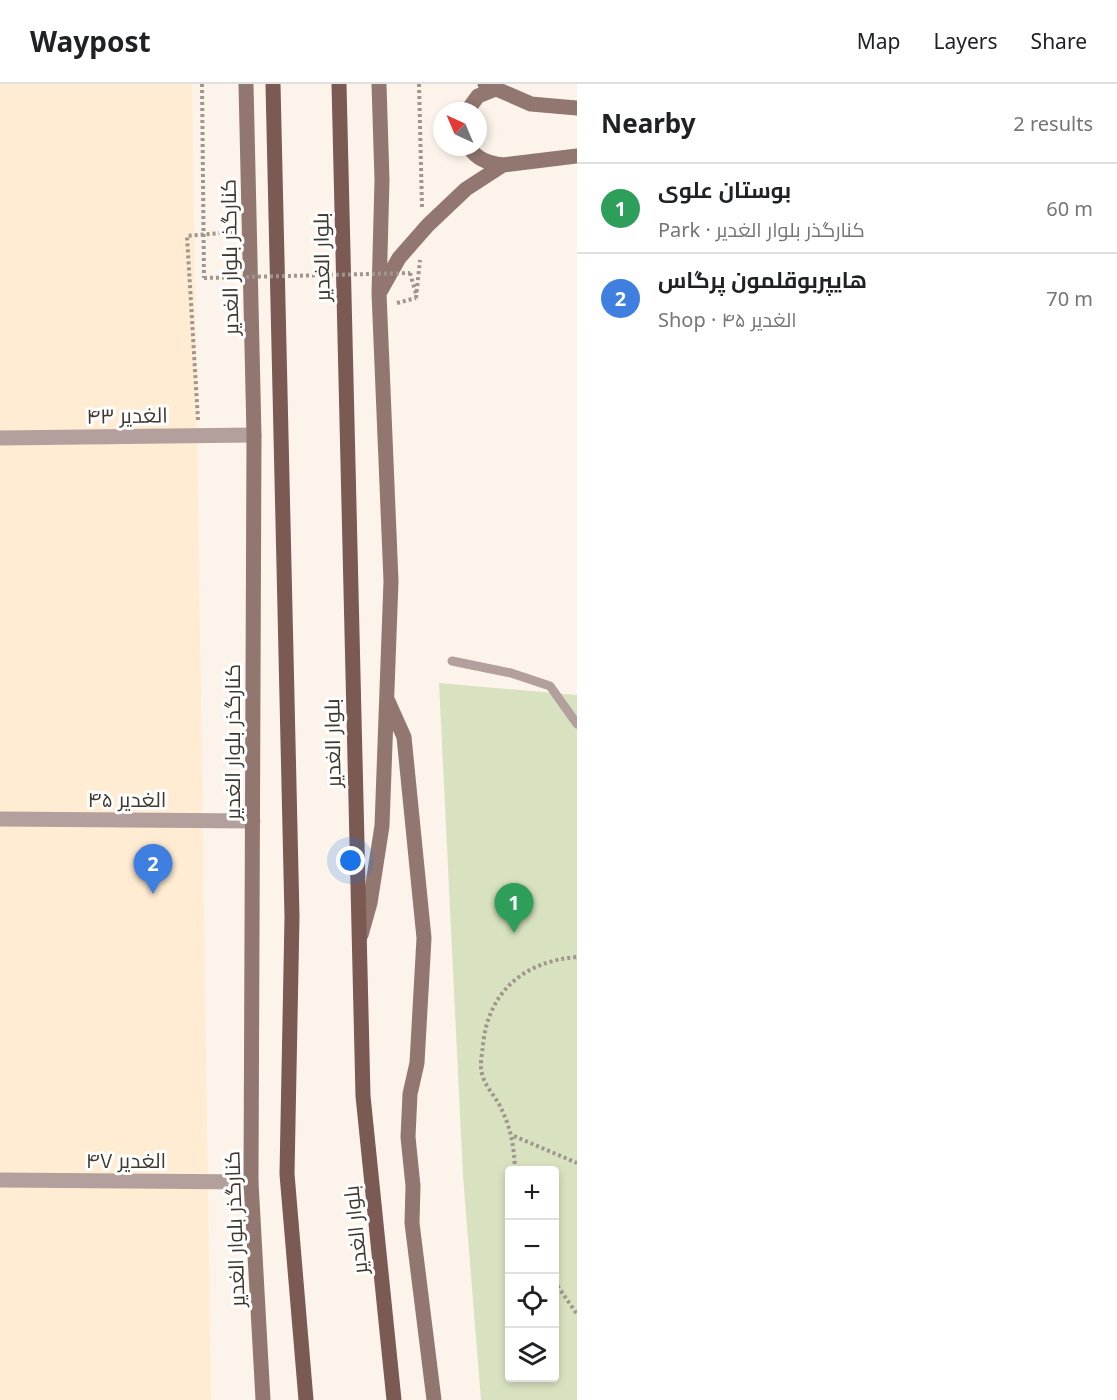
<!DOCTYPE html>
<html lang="en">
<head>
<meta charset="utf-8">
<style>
  :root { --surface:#fff; --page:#f2f2f2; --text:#202124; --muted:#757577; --line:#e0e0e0; --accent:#b45309 }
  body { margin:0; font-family:"Noto Sans",Cairo,sans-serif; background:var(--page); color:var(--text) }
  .controls { position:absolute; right:18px; bottom:18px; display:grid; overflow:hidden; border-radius:6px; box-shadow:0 3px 9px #0003 }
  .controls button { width:54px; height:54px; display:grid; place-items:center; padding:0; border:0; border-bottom:2px solid var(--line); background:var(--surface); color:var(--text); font:30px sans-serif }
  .compass { position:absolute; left:433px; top:18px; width:54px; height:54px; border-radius:50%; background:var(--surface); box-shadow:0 3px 9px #0003; rotate:316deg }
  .you { position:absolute; left:351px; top:777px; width:21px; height:21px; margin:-15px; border:4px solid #fff; border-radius:50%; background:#1a73e8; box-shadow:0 0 0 9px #1a73e833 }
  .badge { display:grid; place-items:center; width:39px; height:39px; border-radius:50%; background:var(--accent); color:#fff; font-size:20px; font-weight:700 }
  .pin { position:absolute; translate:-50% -50px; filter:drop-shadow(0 2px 3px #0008) }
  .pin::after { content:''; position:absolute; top:32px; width:21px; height:18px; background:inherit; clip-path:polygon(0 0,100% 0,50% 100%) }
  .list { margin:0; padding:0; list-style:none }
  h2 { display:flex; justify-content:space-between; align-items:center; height:78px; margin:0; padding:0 24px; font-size:26px }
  h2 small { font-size:20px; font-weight:400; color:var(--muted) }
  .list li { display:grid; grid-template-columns:39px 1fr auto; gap:18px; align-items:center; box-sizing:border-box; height:90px; padding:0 24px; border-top:2px solid var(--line) }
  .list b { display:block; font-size:22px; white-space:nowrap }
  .list p { margin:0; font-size:20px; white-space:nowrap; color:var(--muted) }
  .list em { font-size:20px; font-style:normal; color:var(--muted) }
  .icon { flex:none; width:33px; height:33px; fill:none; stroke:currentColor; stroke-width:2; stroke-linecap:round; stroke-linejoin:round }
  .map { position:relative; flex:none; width:577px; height:1316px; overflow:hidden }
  header { display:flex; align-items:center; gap:36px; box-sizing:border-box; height:84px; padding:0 30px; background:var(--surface); border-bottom:2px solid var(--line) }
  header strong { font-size:28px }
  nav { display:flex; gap:33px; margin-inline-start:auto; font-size:21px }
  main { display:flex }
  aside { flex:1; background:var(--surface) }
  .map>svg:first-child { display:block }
  .built { fill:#ffecd2 }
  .green { fill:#d9e2c0; fill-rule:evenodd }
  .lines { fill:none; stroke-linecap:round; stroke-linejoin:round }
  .path { stroke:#9f978d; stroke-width:4; stroke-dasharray:3 3; stroke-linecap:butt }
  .lane { stroke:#b3a09c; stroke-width:9 }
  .street { stroke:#b3a09c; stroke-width:15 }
  .secondary { stroke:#927771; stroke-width:15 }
  .primary { stroke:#7a5a53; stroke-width:15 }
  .path-bridge { stroke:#9f978d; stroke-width:4; stroke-dasharray:3 3; stroke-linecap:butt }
  .labels { text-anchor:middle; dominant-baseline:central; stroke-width:6; stroke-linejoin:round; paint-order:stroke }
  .street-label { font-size:21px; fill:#41392f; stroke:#fff }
</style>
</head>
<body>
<header>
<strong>Waypost</strong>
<nav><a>Map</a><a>Layers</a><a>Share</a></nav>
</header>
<main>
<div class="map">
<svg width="577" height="1316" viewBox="0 0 577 1316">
  <rect width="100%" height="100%" fill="#fcf4ea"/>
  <path class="built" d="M 0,0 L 192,0 L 211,1316 L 0,1316 Z"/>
  <path class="green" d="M 439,599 L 577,611 L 577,1316 L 481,1316 L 463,1092 ZM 509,1086 L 554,1086 L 554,1294 L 509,1294 Z"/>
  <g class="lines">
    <path class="path" d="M 202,0 L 204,194
      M 419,0 L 422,123
      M 410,189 L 416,210
      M 416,214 L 420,176
      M 397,219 L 416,214
      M 198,336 L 187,152 L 233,148
      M 514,1052 L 577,1079
      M 515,1086 C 514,1062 511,1043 499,1020 C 494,1011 486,1003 483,993 C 479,983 482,971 483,961 C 488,908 524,877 577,873
      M 554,1197 L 577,1230"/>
    <path class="lane" d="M 452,577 L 511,589 L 550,602 L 577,640"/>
    <path class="street" d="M 0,354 L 254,351
      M 0,735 L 253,737
      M 0,1096 L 251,1098"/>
    <path class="secondary" d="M 246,0 L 254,351 L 251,1098 L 263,1316
      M 485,0 L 531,20 L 577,24
      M 467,27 L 478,12 L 493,6
      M 469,63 C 477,76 489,79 503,81
      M 381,206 L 399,174 L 428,141 L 466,105 L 503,81 L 577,72
      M 387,615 L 404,653 L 424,854 L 417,979 L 410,1010 L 408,1053 L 413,1102 L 412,1139 L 434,1316
      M 361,851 L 370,819 L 382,742 L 391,497 L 379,209 L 382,96 L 379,0"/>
    <path class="primary" d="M 273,0 L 292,833 L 287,1090 L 306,1316
      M 339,0 L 363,1012 L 394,1316"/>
    <path class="path-bridge" d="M 204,194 L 410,189"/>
  </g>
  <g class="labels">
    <g class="street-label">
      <text transform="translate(229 173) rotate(-91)">کنارگذر بلوار الغدیر</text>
      <text transform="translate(321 173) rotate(-91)">بلوار الغدیر</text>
      <text transform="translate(127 331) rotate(-1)">الغدیر ۴۳</text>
      <text transform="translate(232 658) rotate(-90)">کنارگذر بلوار الغدیر</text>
      <text transform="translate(332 659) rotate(-91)">بلوار الغدیر</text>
      <text x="127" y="715">الغدیر ۴۵</text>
      <text x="126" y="1076">الغدیر ۴۷</text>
      <text transform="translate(234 1145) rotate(-92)">کنارگذر بلوار الغدیر</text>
      <text transform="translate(355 1146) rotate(-96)">بلوار الغدیر</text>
    </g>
  </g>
</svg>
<div class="controls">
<button>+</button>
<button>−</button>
<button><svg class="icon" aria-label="locate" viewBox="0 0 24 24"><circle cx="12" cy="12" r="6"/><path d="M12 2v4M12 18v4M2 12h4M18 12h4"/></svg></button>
<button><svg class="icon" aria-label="layers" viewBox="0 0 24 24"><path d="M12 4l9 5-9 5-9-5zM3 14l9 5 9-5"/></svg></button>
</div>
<svg class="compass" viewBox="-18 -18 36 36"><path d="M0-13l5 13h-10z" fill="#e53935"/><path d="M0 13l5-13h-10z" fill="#757577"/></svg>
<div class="you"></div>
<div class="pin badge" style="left:514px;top:849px;background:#2e9e5b">1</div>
<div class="pin badge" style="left:153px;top:810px;background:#3f7fe0">2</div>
</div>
<aside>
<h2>Nearby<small>2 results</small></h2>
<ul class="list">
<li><span class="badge" style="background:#2e9e5b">1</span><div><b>بوستان علوی</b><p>Park · کنارگذر بلوار الغدیر</p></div><em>60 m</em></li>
<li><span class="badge" style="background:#3f7fe0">2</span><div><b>هایپربوقلمون پرگاس</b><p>Shop · الغدیر ۴۵</p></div><em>70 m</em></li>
</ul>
</aside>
</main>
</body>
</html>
